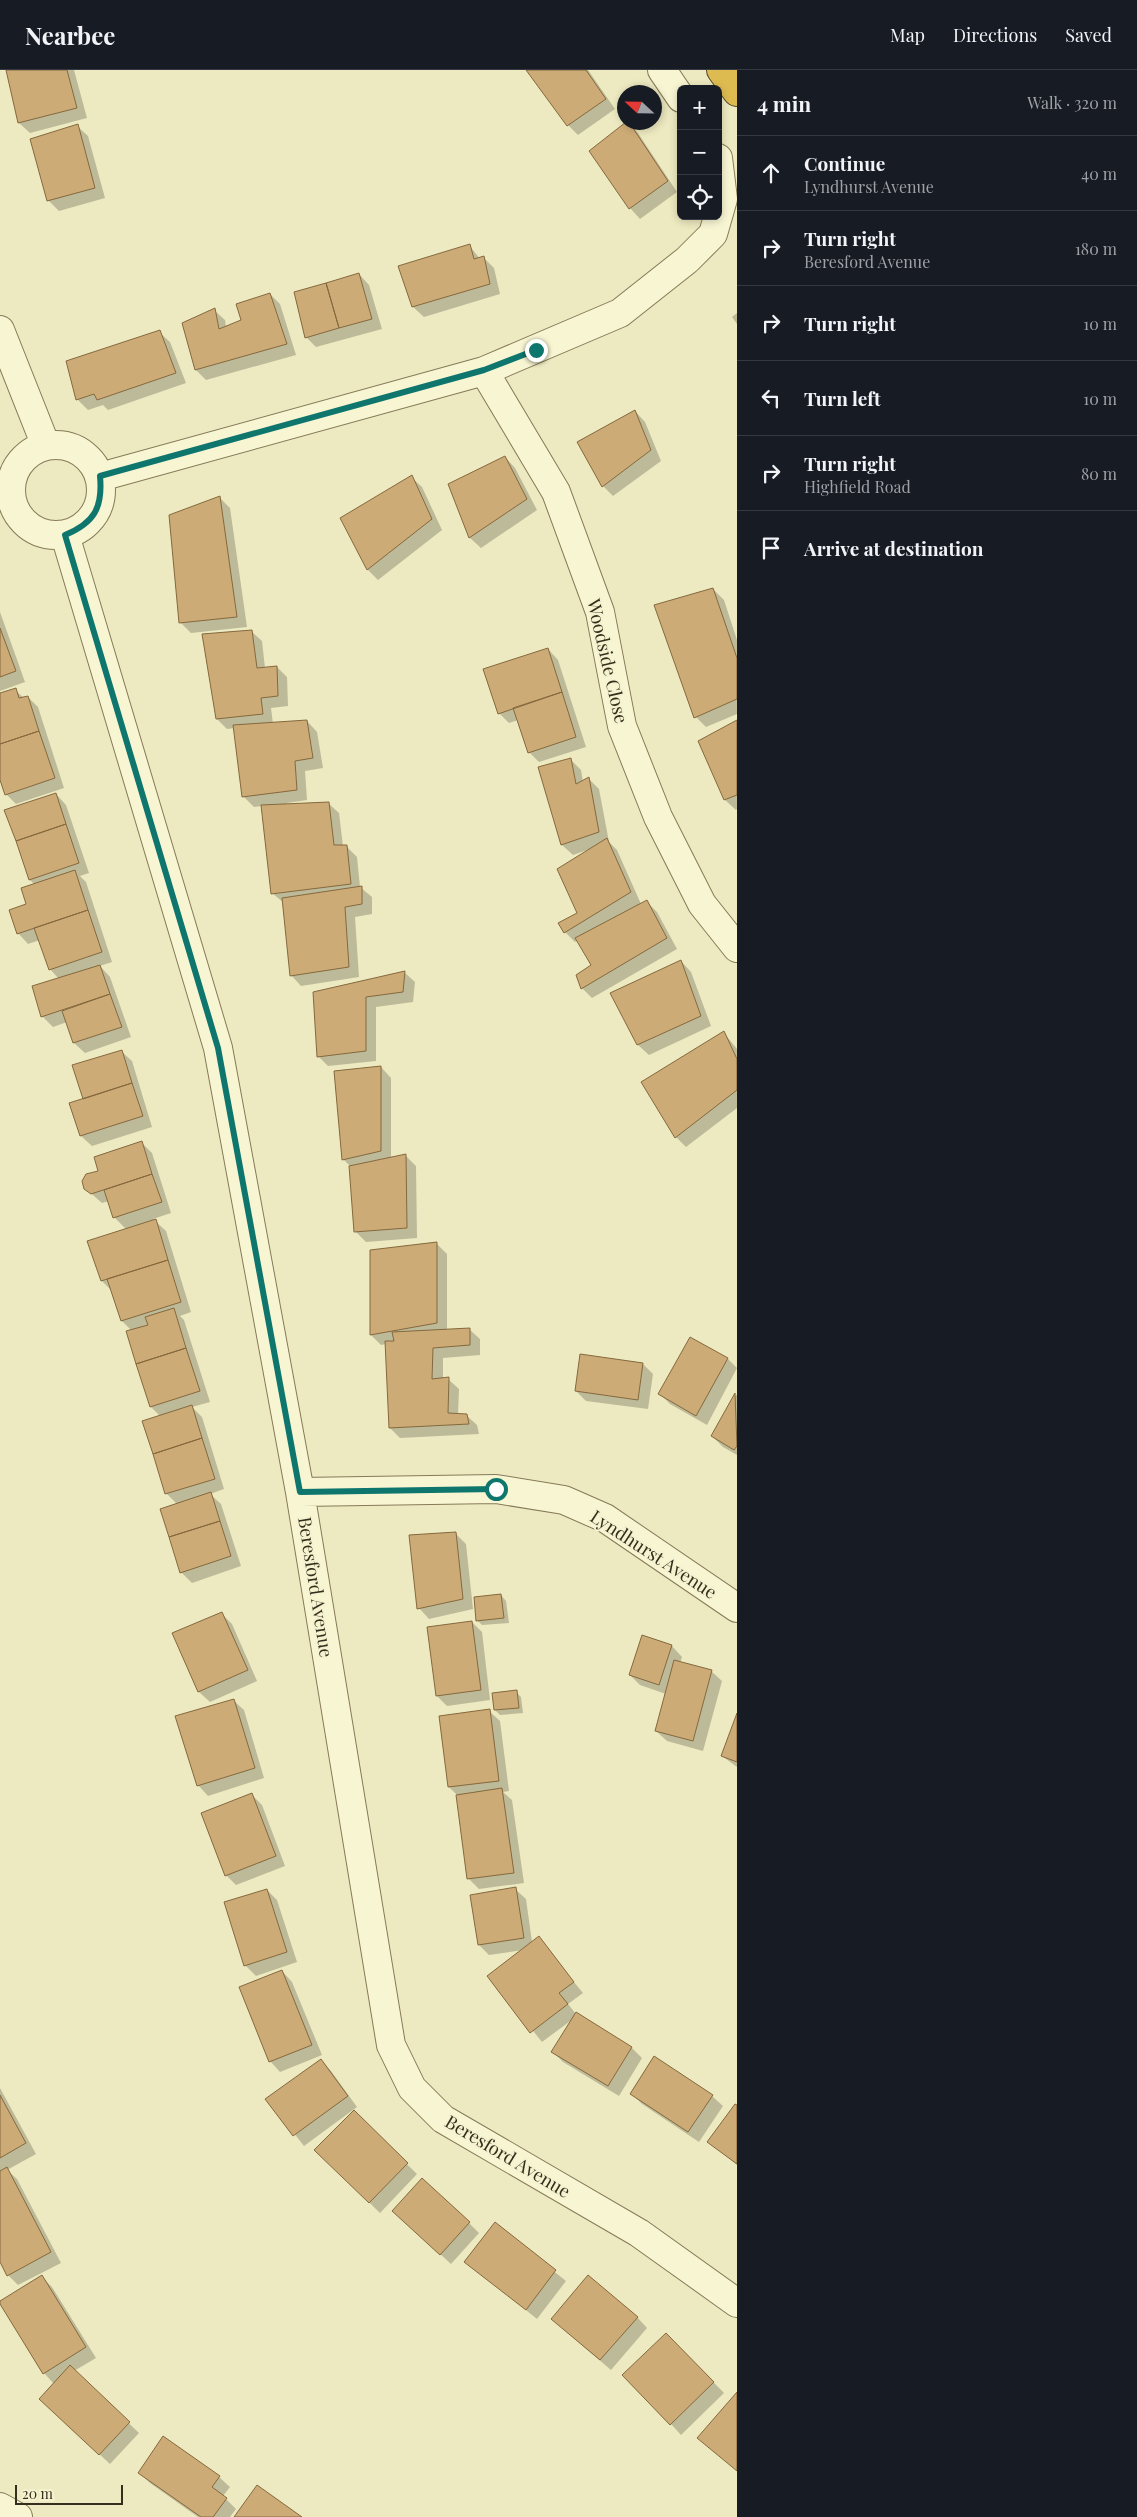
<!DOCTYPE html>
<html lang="en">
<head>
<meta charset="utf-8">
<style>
  :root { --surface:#171b24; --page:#20242c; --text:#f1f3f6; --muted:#9ea1a6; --line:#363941 }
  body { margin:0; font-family:"Playfair Display",serif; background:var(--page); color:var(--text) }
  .controls { position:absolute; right:15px; top:15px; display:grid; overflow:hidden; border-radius:8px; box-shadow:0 2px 8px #0003 }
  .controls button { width:45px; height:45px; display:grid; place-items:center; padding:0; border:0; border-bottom:1px solid var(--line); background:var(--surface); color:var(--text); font:25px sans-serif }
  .compass { position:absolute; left:617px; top:15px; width:45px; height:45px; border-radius:50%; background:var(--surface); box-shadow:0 2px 8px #0003; rotate:292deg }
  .scale { position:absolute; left:15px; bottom:12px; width:108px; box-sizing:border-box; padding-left:5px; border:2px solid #362e1d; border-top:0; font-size:14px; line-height:18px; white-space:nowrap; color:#362e1d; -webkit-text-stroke:4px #f5f2d0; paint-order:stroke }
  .stop { position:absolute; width:15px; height:15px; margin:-11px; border:4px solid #0f766e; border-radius:50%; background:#fff }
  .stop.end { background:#0f766e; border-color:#fff; box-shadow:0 1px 5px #0008 }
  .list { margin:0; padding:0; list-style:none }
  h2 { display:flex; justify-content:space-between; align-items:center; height:65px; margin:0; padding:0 20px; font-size:21px }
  h2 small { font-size:16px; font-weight:400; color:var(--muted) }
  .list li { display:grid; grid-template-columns:32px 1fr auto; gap:15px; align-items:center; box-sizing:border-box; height:75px; padding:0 20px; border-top:1px solid var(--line) }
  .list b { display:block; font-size:19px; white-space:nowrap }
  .list p { margin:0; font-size:16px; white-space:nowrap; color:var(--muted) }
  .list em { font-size:16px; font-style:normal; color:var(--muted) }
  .icon { flex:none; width:28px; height:28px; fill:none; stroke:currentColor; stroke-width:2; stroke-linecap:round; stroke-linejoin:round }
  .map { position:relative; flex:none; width:737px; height:2447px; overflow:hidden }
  header { display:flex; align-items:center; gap:30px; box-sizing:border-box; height:70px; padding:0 25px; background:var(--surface); border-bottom:1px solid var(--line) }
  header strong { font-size:24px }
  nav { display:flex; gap:28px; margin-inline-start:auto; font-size:18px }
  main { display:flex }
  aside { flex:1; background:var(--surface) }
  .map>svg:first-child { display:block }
  .shadow { fill:#0003 }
  .building { fill:#ccab76; stroke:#85693e }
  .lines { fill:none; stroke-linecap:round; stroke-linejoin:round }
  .minor-casing { stroke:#867a58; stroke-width:30 }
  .highway-casing { stroke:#54472d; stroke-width:30 }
  .minor { stroke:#f8f5d3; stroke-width:28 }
  .highway { stroke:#ddbb50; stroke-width:28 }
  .route { stroke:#0f766e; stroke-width:6 }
  .labels { text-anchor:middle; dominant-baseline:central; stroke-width:4; stroke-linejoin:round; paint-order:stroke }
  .street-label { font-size:18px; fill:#362e1d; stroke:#f5f2d0 }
</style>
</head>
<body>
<header>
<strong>Nearbee</strong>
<nav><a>Map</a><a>Directions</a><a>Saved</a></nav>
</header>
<main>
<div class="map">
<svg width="737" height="2447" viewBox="0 0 737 2447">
  <rect width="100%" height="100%" fill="#ede9c0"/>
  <path class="shadow" d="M 7,0 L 74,0 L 87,48 L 30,63 L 19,53 Z
    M 528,0 L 588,0 L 615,39 L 578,65 L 568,55 Z
    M 628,53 L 638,63 L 677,122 L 640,149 L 630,138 Z
    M 77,56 L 88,66 L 105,128 L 59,141 L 48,130 Z
    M 469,175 L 480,189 L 484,188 L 494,198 L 500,224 L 424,247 L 413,237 L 400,197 Z
    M 359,204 L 369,215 L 382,259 L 316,277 L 306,267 Z
    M 270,224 L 280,234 L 296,285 L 206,310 L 196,300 L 214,240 L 225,250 L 226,257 L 243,250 Z
    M 737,243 L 737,254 L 732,247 Z
    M 159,262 L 170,272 L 186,313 L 108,340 L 103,335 L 88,340 L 78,330 L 68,292 Z
    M 635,341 L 645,352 L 661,391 L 613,426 L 603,416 Z
    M 505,387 L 515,398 L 537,440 L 481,478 L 470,468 L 450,415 Z
    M 411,407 L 422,417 L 442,460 L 378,510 L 368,500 L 342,448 Z
    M 220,428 L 230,438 L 247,557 L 191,563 L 180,552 Z
    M 713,519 L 724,530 L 737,570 L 737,644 L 706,657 L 696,647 Z
    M 0,542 L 25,612 L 0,621 Z
    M 251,561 L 262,571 L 265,598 L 277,597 L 287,607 L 288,636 L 271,638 L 273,654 L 307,651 L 317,662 L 323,698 L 305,701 L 307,730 L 287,733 L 287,735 L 328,733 L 339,743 L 343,776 L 346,776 L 357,787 L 360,817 L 372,827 L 372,844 L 355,847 L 359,907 L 301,916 L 291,905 L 284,833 L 272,823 L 262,736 L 254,737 L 243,726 L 235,658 L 227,659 L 217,649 Z
    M 548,579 L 558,590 L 586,677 L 539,692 L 529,682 L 518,650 L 509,653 L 499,643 Z
    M 15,620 L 24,628 L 28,627 L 38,637 L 64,718 L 16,734 L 6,724 L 0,707 L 0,625 Z
    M 737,652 L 737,739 L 736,740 L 725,730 L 700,672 Z
    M 571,690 L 581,700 L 583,712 L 589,709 L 599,719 L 609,772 L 617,780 L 641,834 L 646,831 L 657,842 L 677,879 L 592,928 L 582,918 L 593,896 L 578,870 L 575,872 L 565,862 L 578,844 L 590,779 L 573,785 L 562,775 Z
    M 56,724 L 66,735 L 89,803 L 80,806 L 86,812 L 112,892 L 100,896 L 110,907 L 131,967 L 85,983 L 74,973 L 67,952 L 53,957 L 42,946 L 59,909 L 50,899 L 40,870 L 28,874 L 18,863 L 35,815 L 30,810 L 6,741 Z
    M 681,891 L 691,902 L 711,956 L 649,985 L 638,975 L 612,924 Z
    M 404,902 L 415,912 L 413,932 L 376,937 L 376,991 L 328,996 L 318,986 L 315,923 Z
    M 724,963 L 737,979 L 737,1038 L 686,1077 L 676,1067 Z
    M 121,981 L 132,991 L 152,1057 L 92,1076 L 81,1066 L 71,1034 L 85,1030 Z
    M 381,997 L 391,1008 L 391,1089 L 406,1086 L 416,1096 L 417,1168 L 366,1172 L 355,1161 L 350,1096 L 343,1089 Z
    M 142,1073 L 152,1083 L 171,1143 L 153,1149 L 166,1161 L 191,1242 L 180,1246 L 184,1250 L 210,1332 L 192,1337 L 202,1347 L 224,1419 L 210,1424 L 221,1434 L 241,1496 L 192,1513 L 181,1502 L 177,1434 L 167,1424 L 144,1352 L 161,1347 L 151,1337 L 132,1261 L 122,1251 L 112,1221 L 102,1211 L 127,1160 L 114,1147 L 109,1131 L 102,1133 L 85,1118 L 99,1101 Z
    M 437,1174 L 447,1184 L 447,1260 L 469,1259 L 480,1269 L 480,1285 L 443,1288 L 443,1309 L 448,1309 L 459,1319 L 458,1345 L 466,1345 L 477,1355 L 479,1364 L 400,1368 L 390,1358 L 386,1274 L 381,1275 L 371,1265 Z
    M 691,1269 L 728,1289 L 737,1298 L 707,1355 L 670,1334 L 660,1324 Z
    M 643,1294 L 653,1304 L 648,1339 L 586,1331 L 576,1321 Z
    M 736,1325 L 737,1325 L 737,1385 L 723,1377 L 712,1366 Z
    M 455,1463 L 466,1474 L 473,1539 L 429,1549 L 419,1538 Z
    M 501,1525 L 506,1531 L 509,1553 L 482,1555 L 477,1550 Z
    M 221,1543 L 232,1554 L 257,1611 L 210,1632 L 199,1622 L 174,1564 Z
    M 472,1552 L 482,1562 L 490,1630 L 447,1636 L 437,1626 Z
    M 672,1576 L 682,1587 L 680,1593 L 711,1601 L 722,1611 L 703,1681 L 667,1671 L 656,1661 L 666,1624 L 640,1615 L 630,1605 Z
    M 516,1622 L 521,1627 L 523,1643 L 500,1645 L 495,1640 Z
    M 233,1630 L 244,1640 L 264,1708 L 208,1726 L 198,1715 Z
    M 489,1641 L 500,1651 L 509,1721 L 503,1722 L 512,1730 L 524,1813 L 479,1819 L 469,1809 L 457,1725 L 449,1717 L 440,1647 Z
    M 737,1647 L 737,1697 L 722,1686 Z
    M 251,1724 L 262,1735 L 285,1796 L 236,1815 L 226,1805 Z
    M 515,1819 L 526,1829 L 532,1872 L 538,1868 L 583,1923 L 568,1934 L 576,1944 L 631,1977 L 642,1988 L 619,2026 L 563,1992 L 553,1982 L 573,1949 L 542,1972 L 489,1906 L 523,1880 L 489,1885 L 479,1875 Z
    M 267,1820 L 277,1830 L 297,1892 L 256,1906 L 245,1895 Z
    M 282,1901 L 292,1912 L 322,1985 L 280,2002 L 270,1991 Z
    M 321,1990 L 331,2001 L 357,2037 L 304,2076 L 267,2029 Z
    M 0,2018 L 36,2084 L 7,2100 L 17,2109 L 61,2193 L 18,2215 L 8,2205 L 0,2189 Z
    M 632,2024 L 712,2026 L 723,2036 L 699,2072 L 642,2034 Z
    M 737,2037 L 737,2095 L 709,2072 Z
    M 354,2042 L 417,2104 L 380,2143 L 316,2080 Z
    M 404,2151 L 469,2153 L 479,2163 L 451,2194 Z
    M 495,2154 L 566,2211 L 537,2249 L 466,2192 Z
    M 42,2207 L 52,2217 L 96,2288 L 74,2301 L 139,2363 L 110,2394 L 51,2339 L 54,2314 L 44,2303 Z
    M 637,2247 L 647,2258 L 611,2300 L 563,2259 Z
    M 666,2264 L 724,2323 L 681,2365 L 671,2354 Z
    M 139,2402 L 219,2407 L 230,2417 L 223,2426 L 236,2439 L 230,2447 L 198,2447 L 150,2413 Z"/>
  <path class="building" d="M 6,0 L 67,0 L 77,38 L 18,53 Z
    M 526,0 L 586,0 L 606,29 L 567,56 Z
    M 626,52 L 629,52 L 668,111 L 629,139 L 589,81 Z
    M 78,54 L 95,118 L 47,131 L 30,69 Z
    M 470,174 L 474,189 L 484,186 L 490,214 L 412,237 L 398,196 Z
    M 359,203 L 372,249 L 339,258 L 326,213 Z
    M 326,213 L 339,258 L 305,268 L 294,222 Z
    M 270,223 L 287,274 L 195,300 L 182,253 L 215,238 L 219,259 L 241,250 L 236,234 Z
    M 160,260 L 176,303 L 97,330 L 94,324 L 76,330 L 66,291 Z
    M 635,340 L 651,380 L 602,417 L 577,372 Z
    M 505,386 L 527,429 L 469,468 L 448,414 Z
    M 412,405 L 432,449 L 367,500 L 340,448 Z
    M 220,426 L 237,547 L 179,553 L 169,445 Z
    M 713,518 L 737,588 L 737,629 L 694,648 L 654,535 Z
    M 0,558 L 16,601 L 0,607 Z
    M 252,560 L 257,598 L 277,596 L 278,626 L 261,628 L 263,644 L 216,649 L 202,564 Z
    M 548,578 L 562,622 L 498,644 L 483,599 Z
    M 16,618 L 19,628 L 28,626 L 39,661 L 0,674 L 0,623 Z
    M 562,622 L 576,667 L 528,683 L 513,638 Z
    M 307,650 L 313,688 L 295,691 L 297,720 L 242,727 L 233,655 Z
    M 737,650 L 737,725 L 724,730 L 698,671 Z
    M 39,661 L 55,708 L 5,725 L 0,710 L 0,674 Z
    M 571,688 L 576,714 L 589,707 L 599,762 L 561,775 L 538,697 Z
    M 56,723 L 66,754 L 16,771 L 4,740 Z
    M 329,732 L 334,775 L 347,775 L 351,814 L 271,824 L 261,735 Z
    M 66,754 L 79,793 L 29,810 L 16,771 Z
    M 607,768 L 631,822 L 564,863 L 558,853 L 577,843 L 557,799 Z
    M 75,800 L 88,840 L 17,864 L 9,840 L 26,834 L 21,818 Z
    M 362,816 L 362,834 L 345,837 L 349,897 L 290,906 L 282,828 Z
    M 647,830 L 667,868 L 581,919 L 576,905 L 591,895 L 575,868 Z
    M 88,840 L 102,882 L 49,900 L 34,858 Z
    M 681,890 L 701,946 L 637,975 L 610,923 Z
    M 100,895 L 110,924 L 41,947 L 32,916 Z
    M 405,901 L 403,922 L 366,927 L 366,981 L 317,987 L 313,922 Z
    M 110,924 L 122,957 L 73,973 L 62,941 Z
    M 724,961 L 737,989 L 737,1020 L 675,1068 L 641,1012 Z
    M 122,980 L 132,1013 L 83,1029 L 72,995 Z
    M 381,996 L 381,1081 L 342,1090 L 334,1001 Z
    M 132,1013 L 143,1046 L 80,1066 L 69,1033 Z
    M 142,1071 L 152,1104 L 91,1124 L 84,1119 L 82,1111 L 86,1104 L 98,1101 L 94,1087 Z
    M 406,1084 L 407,1158 L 354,1162 L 349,1096 Z
    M 152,1104 L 162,1132 L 113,1148 L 104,1120 Z
    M 156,1149 L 168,1190 L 101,1211 L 87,1171 Z
    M 437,1172 L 437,1253 L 370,1265 L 370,1180 Z
    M 168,1190 L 181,1232 L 121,1251 L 107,1209 Z
    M 174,1238 L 186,1278 L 136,1294 L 126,1261 L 148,1255 L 145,1247 Z
    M 470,1258 L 470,1275 L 433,1278 L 432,1309 L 449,1307 L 448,1343 L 467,1344 L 469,1354 L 389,1358 L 385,1271 L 394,1271 L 392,1262 Z
    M 690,1267 L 728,1288 L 696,1346 L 658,1324 Z
    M 186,1278 L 200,1321 L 150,1337 L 136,1294 Z
    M 580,1284 L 643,1293 L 638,1330 L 575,1321 Z
    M 735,1323 L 737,1376 L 734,1380 L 711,1366 Z
    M 192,1335 L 202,1368 L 153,1384 L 142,1351 Z
    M 202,1368 L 215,1409 L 165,1424 L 153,1384 Z
    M 211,1422 L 220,1451 L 169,1467 L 160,1439 Z
    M 220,1451 L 231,1486 L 180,1503 L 169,1467 Z
    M 456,1462 L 463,1529 L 417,1539 L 409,1465 Z
    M 501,1524 L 504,1548 L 476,1551 L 474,1527 Z
    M 222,1542 L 248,1600 L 198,1622 L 172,1563 Z
    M 472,1551 L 481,1620 L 436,1626 L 427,1557 Z
    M 642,1565 L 672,1575 L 659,1615 L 629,1605 Z
    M 674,1590 L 712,1600 L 693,1671 L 655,1661 Z
    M 517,1620 L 519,1638 L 494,1640 L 492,1623 Z
    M 234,1629 L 255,1698 L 197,1716 L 175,1646 Z
    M 490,1639 L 499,1711 L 448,1717 L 439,1646 Z
    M 737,1643 L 737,1692 L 721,1686 Z
    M 502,1718 L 514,1803 L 467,1809 L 456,1725 Z
    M 252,1723 L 276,1786 L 225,1806 L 201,1743 Z
    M 516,1817 L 524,1868 L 478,1875 L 470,1825 Z
    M 267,1819 L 287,1882 L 244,1896 L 224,1832 Z
    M 539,1866 L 574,1912 L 559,1923 L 568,1934 L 530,1963 L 487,1906 Z
    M 282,1900 L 312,1975 L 269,1992 L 239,1917 Z
    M 576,1942 L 632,1977 L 608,2016 L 551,1982 Z
    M 654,1986 L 713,2025 L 688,2062 L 630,2024 Z
    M 321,1989 L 348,2026 L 293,2066 L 265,2029 Z
    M 0,2025 L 26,2073 L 0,2088 Z
    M 735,2034 L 737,2035 L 737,2094 L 707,2072 Z
    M 354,2040 L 408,2093 L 369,2133 L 314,2080 Z
    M 7,2097 L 51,2182 L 7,2206 L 0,2192 L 0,2101 Z
    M 422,2108 L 470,2152 L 440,2185 L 392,2141 Z
    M 495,2152 L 556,2200 L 526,2240 L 464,2192 Z
    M 42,2205 L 86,2277 L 43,2304 L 0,2234 L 0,2231 Z
    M 588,2205 L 638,2247 L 600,2290 L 551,2249 Z
    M 666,2263 L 714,2312 L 670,2355 L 622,2305 Z
    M 70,2295 L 130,2352 L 99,2385 L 39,2329 Z
    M 737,2322 L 737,2401 L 697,2368 Z
    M 163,2366 L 220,2406 L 212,2417 L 227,2428 L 213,2447 L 201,2447 L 138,2403 Z
    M 257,2415 L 302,2447 L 234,2447 Z"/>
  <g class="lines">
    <defs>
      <path id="minor" d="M 662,0 L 681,28
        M 0,260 L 46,376
        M 484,301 L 556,422 L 600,542 L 622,656 L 658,747 L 702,834 L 737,878
        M11 420a45 45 0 1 1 90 0a45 45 0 1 1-90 0Z
        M 100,407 L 484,301 L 620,243 L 687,190 L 713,164 L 723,129 L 718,88
        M 65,465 L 218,978 L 300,1422 L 391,1975 L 412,2018 L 443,2049 L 639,2163 L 737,2233
        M 300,1422 L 496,1419 L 564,1430 L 605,1448 L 737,1538
        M 0,2437 L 18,2447"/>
      <path id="highway" d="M 721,0 L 737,22"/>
    </defs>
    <use href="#minor" class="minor-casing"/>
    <use href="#highway" class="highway-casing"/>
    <use href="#minor" class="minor"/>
    <use href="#highway" class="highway"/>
  </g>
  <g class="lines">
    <path class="route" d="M 496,1419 L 300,1422 L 218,978 L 65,465 C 94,453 103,438 100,406 L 484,300 L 536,280"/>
  </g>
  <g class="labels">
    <g class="street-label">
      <text transform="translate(608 591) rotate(77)">Woodside Close</text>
      <text transform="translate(654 1484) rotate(33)">Lyndhurst Avenue</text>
      <text transform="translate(316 1517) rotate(81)">Beresford Avenue</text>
      <text transform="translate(508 2086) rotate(31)">Beresford Avenue</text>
    </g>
  </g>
</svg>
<div class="controls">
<button>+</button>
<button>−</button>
<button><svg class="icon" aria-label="locate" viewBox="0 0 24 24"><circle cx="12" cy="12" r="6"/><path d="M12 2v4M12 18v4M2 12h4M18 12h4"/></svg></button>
</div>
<svg class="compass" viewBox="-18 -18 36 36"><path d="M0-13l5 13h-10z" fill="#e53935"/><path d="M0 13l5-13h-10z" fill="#9ea1a6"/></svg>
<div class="scale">20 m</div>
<div class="stop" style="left:496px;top:1419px"></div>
<div class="stop end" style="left:536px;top:280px"></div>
</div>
<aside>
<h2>4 min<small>Walk · 320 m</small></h2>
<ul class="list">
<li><svg class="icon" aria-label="ahead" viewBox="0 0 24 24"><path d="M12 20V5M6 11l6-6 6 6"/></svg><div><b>Continue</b><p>Lyndhurst Avenue</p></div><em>40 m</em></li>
<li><svg class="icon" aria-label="right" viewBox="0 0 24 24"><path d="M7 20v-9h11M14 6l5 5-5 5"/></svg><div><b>Turn right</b><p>Beresford Avenue</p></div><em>180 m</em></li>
<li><svg class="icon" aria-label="right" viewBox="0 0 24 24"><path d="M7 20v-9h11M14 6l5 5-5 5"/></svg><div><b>Turn right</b></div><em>10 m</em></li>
<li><svg class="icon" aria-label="left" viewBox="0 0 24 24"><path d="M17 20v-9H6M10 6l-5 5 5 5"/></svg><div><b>Turn left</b></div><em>10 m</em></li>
<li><svg class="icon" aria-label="right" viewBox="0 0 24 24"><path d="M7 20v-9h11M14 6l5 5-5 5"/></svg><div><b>Turn right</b><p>Highfield Road</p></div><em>80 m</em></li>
<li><svg class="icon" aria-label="arrive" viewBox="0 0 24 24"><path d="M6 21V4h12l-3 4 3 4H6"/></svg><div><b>Arrive at destination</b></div></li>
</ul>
</aside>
</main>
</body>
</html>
